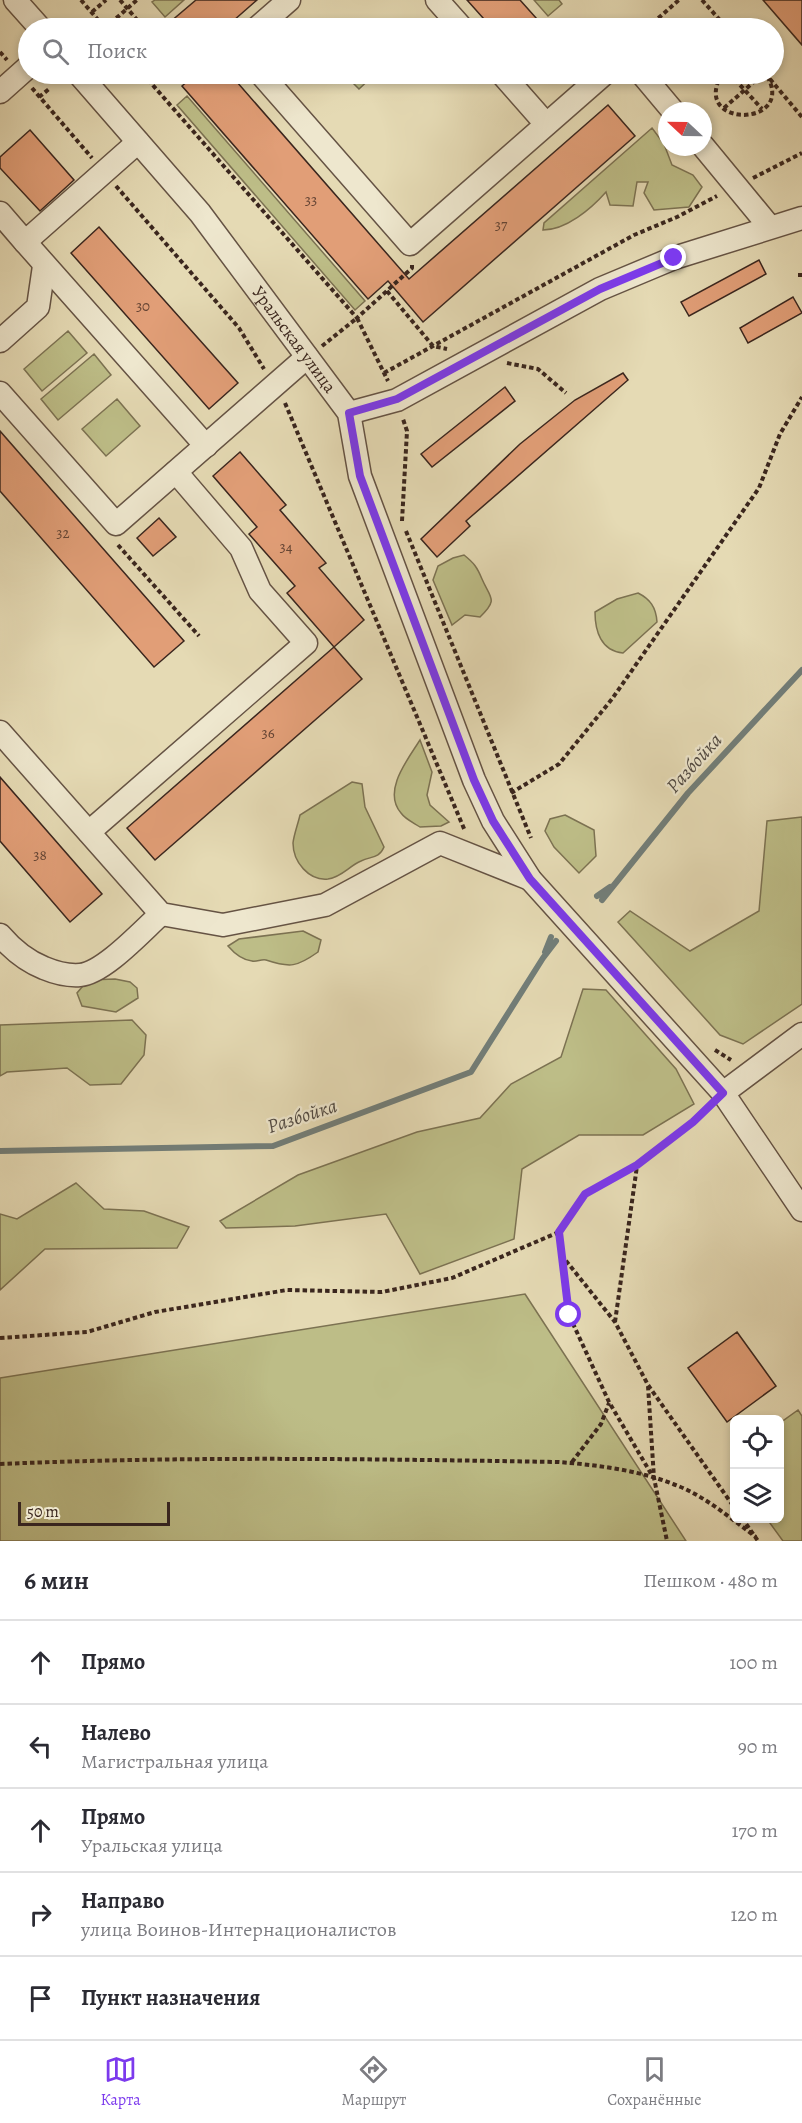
<!DOCTYPE html>
<html lang="ru">
<head>
<meta charset="utf-8">
<style>
  :root { --surface:#fff; --page:#f7f7f7; --text:#2b2b33; --muted:#7c7c81; --line:#e1e1e2; --accent:#7c3aed }
  body { margin:0; font-family:Alegreya,serif; background:var(--page); color:var(--text) }
  .controls { position:absolute; right:18px; bottom:18px; display:grid; overflow:hidden; border-radius:9px; box-shadow:0 3px 9px #0003 }
  .controls button { width:54px; height:54px; display:grid; place-items:center; padding:0; border:0; border-bottom:2px solid var(--line); background:var(--surface); color:var(--text); font:30px sans-serif }
  .compass { position:absolute; left:658px; top:102px; width:54px; height:54px; border-radius:50%; background:var(--surface); box-shadow:0 3px 9px #0003; rotate:292deg }
  .scale { position:absolute; left:18px; bottom:15px; width:152px; box-sizing:border-box; padding-left:6px; border:3px solid #3a261e; border-top:0; font-size:16px; line-height:21px; white-space:nowrap; color:#3a261e; -webkit-text-stroke:4px #eee7ce; paint-order:stroke }
  .stop { position:absolute; width:18px; height:18px; margin:-14px; border:4px solid #7c3aed; border-radius:50%; background:#fff }
  .stop.end { background:#7c3aed; border-color:#fff; box-shadow:0 2px 6px #0008 }
  .list { margin:0; padding:0; list-style:none }
  h2 { display:flex; justify-content:space-between; align-items:center; height:78px; margin:0; padding:0 24px; font-size:26px }
  h2 small { font-size:20px; font-weight:400; color:var(--muted) }
  .list li { display:grid; grid-template-columns:39px 1fr auto; gap:18px; align-items:center; box-sizing:border-box; height:84px; padding:0 24px; border-top:2px solid var(--line) }
  .list b { display:block; font-size:22px; white-space:nowrap }
  .list p { margin:0; font-size:20px; white-space:nowrap; color:var(--muted) }
  .list em { font-size:20px; font-style:normal; color:var(--muted) }
  .icon { flex:none; width:33px; height:33px; fill:none; stroke:currentColor; stroke-width:2; stroke-linecap:round; stroke-linejoin:round }
  .map { position:relative; flex:none; width:802px; height:1541px; overflow:hidden }
  .search { position:absolute; background:var(--surface); box-shadow:0 3px 9px #0003; left:18px; right:18px; top:18px; height:66px; display:flex; align-items:center; gap:15px; box-sizing:border-box; padding:0 21px; border-radius:33px; color:var(--muted); font-size:22px }
  .sheet { height:498px; background:var(--surface) }
  nav { display:flex; justify-content:space-around; align-items:center; box-sizing:border-box; height:84px; border-top:2px solid var(--line); background:var(--surface); font-size:16px; color:var(--muted) }
  nav a { display:grid; justify-items:center; gap:3px }
  nav .on { color:var(--accent) }
  .map>svg:first-child { display:block }
  .green { fill:#bdbd87; stroke:#7c7252; stroke-width:1.5 }
  .lines { fill:none; stroke-linecap:round; stroke-linejoin:round }
  .stream { stroke:#727e79; stroke-width:6 }
  .building { fill:#e19e77; stroke:#3a261e; stroke-width:1.5 }
  .minor-casing { stroke:#655344; stroke-width:25 }
  .path { stroke:#3a261e; stroke-width:4; stroke-dasharray:4.5 3; stroke-linecap:butt }
  .minor { stroke:#eee7ce; stroke-width:22 }
  .route { stroke:#7c3aed; stroke-width:8 }
  .labels { text-anchor:middle; dominant-baseline:central; stroke-width:4.5; stroke-linejoin:round; paint-order:stroke }
  .number-label { font-size:15px; fill:#644434 }
  .street-label { font-size:18px; fill:#3a261e; stroke:#eee7ce }
  .water-label { font-size:20px; font-style:italic; fill:#524b44; stroke:#eee7ce }
</style>
</head>
<body>
<div class="map">
<svg width="802" height="1541" viewBox="0 0 802 1541">
  <rect width="100%" height="100%" fill="#e5dab4"/>
  <filter id="stains"><feTurbulence type="fractalNoise" baseFrequency=".00333" numOctaves="4"/><feColorMatrix values="0 0 0 0 .2 0 0 0 0 .09 0 0 0 0 .02 0 0 0 .5 -.17"/></filter>
  <radialGradient id="worn" r=".72"><stop offset=".6" stop-color="#630" stop-opacity="0"/><stop offset="1" stop-color="#630" stop-opacity=".3"/></radialGradient>
  <path class="green" d="M 155,0 L 184,0 L 165,17 L 152,2 Z
    M 534,0 L 559,0 L 562,4 L 548,16 Z
    M 344,74 L 375,74 L 359,89 Z
    M 187,96 L 365,301 L 355,310 L 177,105 Z
    M 652,128 L 664,144 L 672,165 L 693,175 L 702,187 L 689,207 L 654,210 L 644,193 L 648,182 L 637,182 L 633,206 L 610,205 L 606,192 C 591,209 566,230 543,230 L 544,223 Z
    M 68,331 L 87,353 L 42,391 L 24,369 Z
    M 94,354 L 111,375 L 58,420 L 41,399 Z
    M 117,399 L 140,426 L 106,456 L 82,429 Z
    M 464,555 C 474,563 477,567 482,579 C 490,598 499,599 480,617 L 465,615 L 452,625 L 433,580 L 438,566 L 453,558 Z
    M 638,593 C 650,599 656,607 657,622 L 623,653 C 601,651 595,631 595,612 L 617,599 Z
    M 420,740 L 432,772 L 427,795 L 430,805 L 449,822 L 441,826 L 420,827 C 414,823 405,819 401,813 C 382,791 408,759 420,740 Z
    M 352,782 L 362,784 L 365,807 L 384,847 C 379,859 371,856 361,861 C 349,866 342,877 328,879 C 309,881 293,862 293,843 C 294,834 298,824 300,815 Z
    M 565,815 L 594,830 L 596,856 L 579,873 L 554,847 L 545,831 L 550,819 Z
    M 802,817 L 802,1004 L 743,1044 L 720,1035 L 618,922 L 630,911 L 690,951 L 759,911 L 767,821 Z
    M 303,931 L 321,940 L 318,952 C 297,967 290,968 266,960 C 261,959 257,962 252,961 C 242,960 234,953 228,946 L 239,939 Z
    M 115,979 L 130,982 L 137,988 L 138,998 L 116,1012 L 82,1006 L 77,993 L 88,980 Z
    M 583,989 L 606,990 L 676,1069 L 694,1104 L 643,1135 L 579,1135 L 522,1169 L 514,1239 L 420,1274 L 386,1214 L 295,1226 L 226,1228 L 220,1221 L 298,1175 L 417,1132 L 480,1118 L 511,1084 L 561,1057 Z
    M 132,1020 L 146,1035 L 144,1055 L 121,1084 L 90,1085 L 67,1068 L 7,1072 L 0,1076 L 0,1025 Z
    M 76,1183 L 104,1209 L 144,1211 L 189,1227 L 177,1248 L 45,1249 L 0,1290 L 0,1214 L 17,1219 Z
    M 525,1294 L 686,1541 L 0,1541 L 0,1378 Z
    M 798,1410 L 802,1416 L 802,1541 L 783,1541 L 767,1519 L 780,1518 L 780,1423 Z"/>
  <g class="lines">
    <path class="stream" d="M 597,896 L 610,887
      M 602,900 L 688,793 L 802,670
      M 545,952 L 551,937
      M 0,1151 L 273,1146 L 471,1072 L 543,958 L 556,941"/>
  </g>
  <path class="building" d="M 196,0 L 257,0 L 225,28 L 163,28 Z
    M 467,0 L 520,0 L 545,28 L 492,28 Z
    M 763,0 L 802,0 L 802,45 Z
    M 196,74 L 230,74 L 409,279 L 608,105 L 635,136 L 423,322 L 388,281 L 368,299 L 182,86 Z
    M 30,130 L 74,180 L 40,211 L 0,168 L 0,157 Z
    M 99,227 L 238,383 L 209,409 L 71,253 Z
    M 759,260 L 766,274 L 689,316 L 681,302 Z
    M 793,297 L 802,313 L 748,343 L 740,328 Z
    M 623,373 L 628,380 L 466,521 L 470,526 L 437,557 L 421,539 L 520,444 L 575,400 Z
    M 505,387 L 515,401 L 432,467 L 421,454 Z
    M 0,431 L 184,641 L 154,667 L 0,491 Z
    M 240,452 L 286,505 L 280,510 L 326,563 L 319,568 L 364,620 L 334,647 L 287,593 L 295,586 L 249,534 L 257,527 L 213,476 Z
    M 159,518 L 176,537 L 153,556 L 137,538 Z
    M 334,647 L 362,679 L 155,860 L 127,828 Z
    M 0,777 L 102,894 L 70,922 L 0,841 Z
    M 737,1332 L 776,1386 L 727,1422 L 688,1368 Z"/>
  <g class="lines">
    <defs>
      <g id="minor">
        <path d="M 15,0 L 40,28"/>
        <path d="M 437,0 L 462,28"/>
        <path d="M 257,28 L 289,0"/>
        <path id="s1" d="M 79,74 L 200,213 L 349,413 L 360,476 L 474,780 L 493,821 L 530,879 L 723,1093 L 802,1210"/>
        <path d="M 261,74 L 410,244 L 604,74"/>
        <path d="M 502,74 L 546,124"/>
        <path d="M 642,74 L 673,111"/>
        <path d="M 0,92 L 28,67"/>
        <path d="M 703,146 L 769,226"/>
        <path d="M 0,213 L 25,242 L 138,142"/>
        <path d="M 25,242 L 206,446"/>
        <path d="M 0,341 L 38,307 L 44,266"/>
        <path d="M 0,393 L 116,524 L 307,357"/>
        <path d="M 349,413 L 397,400 L 600,289 L 674,258 L 802,218"/>
        <path d="M 0,732 L 161,914 L 223,925 L 325,905 L 440,843 L 530,879"/>
        <path d="M 89,832 L 306,643 L 260,591 L 241,548 L 176,472"/>
        <path d="M 0,935 C 12,949 26,961 44,968 C 56,973 67,976 80,975 C 104,973 143,930 161,914"/>
        <path d="M 723,1093 L 802,1034"/>
      </g>
    </defs>
    <use href="#minor" class="minor-casing"/>
    <path class="path" d="M 81,0 L 105,28
      M 120,0 L 144,28
      M 702,0 L 727,28
      M 92,12 L 106,0
      M 105,28 L 137,0
      M 647,28 L 679,0
      M 711,28 L 720,20
      M 0,52 L 7,60
      M 143,74 L 357,318 L 412,268 L 412,263
      M 722,74 C 689,129 799,128 766,74
      M 730,74 L 762,109
      M 770,79 L 802,117
      M 151,82 L 160,74
      M 32,88 L 92,158
      M 39,97 L 49,89
      M 724,108 L 763,74
      M 753,178 L 802,153
      M 116,186 L 239,328 L 264,369
      M 798,275 L 802,275
      M 387,291 L 433,346 L 447,349
      M 322,346 L 357,318 L 388,381
      M 507,363 L 538,369 L 566,393
      M 384,373 L 634,235 L 677,217 L 717,196
      M 285,403 L 465,831
      M 402,521 L 407,431 L 403,419
      M 406,531 L 531,838
      M 118,545 L 199,636
      M 511,793 L 559,764 L 612,699 L 759,488 L 780,434 L 802,397
      M 715,1050 L 731,1060
      M 559,1232 L 563,1257 L 615,1322 L 648,1385 L 734,1507
      M 563,1257 L 569,1315 L 609,1402 L 653,1477
      M 615,1322 L 637,1166
      M 0,1338 L 87,1332 L 155,1312 L 287,1290 L 382,1292 L 452,1278 L 559,1232 L 585,1194 L 637,1165 L 693,1122 L 709,1107
      M 648,1386 L 654,1478 L 667,1541
      M 572,1462 L 601,1424 L 609,1403
      M 0,1464 C 186,1456 373,1459 559,1462 C 596,1465 638,1470 673,1484 C 704,1495 730,1518 756,1537
      M 742,1518 L 758,1541"/>
    <use href="#minor" class="minor"/>
  </g>
  <g class="lines">
    <path class="route" d="M 569,1315 L 559,1232 L 585,1194 L 637,1165 L 693,1122 L 723,1093 L 530,879 L 493,821 L 474,780 L 360,476 L 349,413 L 397,399 L 600,289 L 674,258"/>
  </g>
  <g class="labels">
    <g class="number-label">
      <text x="311" y="200">33</text>
      <text x="501" y="225">37</text>
      <text x="143" y="306">30</text>
      <text x="63" y="533">32</text>
      <text x="286" y="547">34</text>
      <text x="268" y="733">36</text>
      <text x="40" y="855">38</text>
    </g>
    <g class="street-label">
      <text stroke="none"><textPath href="#s1" startOffset="342">Уральская улица</textPath></text>
    </g>
    <g class="water-label">
      <text transform="translate(694 763) rotate(-48)">Разбойка</text>
      <text transform="translate(302 1116) rotate(-18)">Разбойка</text>
    </g>
  </g>
  <rect width="100%" height="100%" filter="url(#stains)"/>
  <rect width="100%" height="100%" fill="url(#worn)"/>
</svg>
<div class="controls">
<button><svg class="icon" aria-label="locate" viewBox="0 0 24 24"><circle cx="12" cy="12" r="6"/><path d="M12 2v4M12 18v4M2 12h4M18 12h4"/></svg></button>
<button><svg class="icon" aria-label="layers" viewBox="0 0 24 24"><path d="M12 4l9 5-9 5-9-5zM3 14l9 5 9-5"/></svg></button>
</div>
<svg class="compass" viewBox="-18 -18 36 36"><path d="M0-13l5 13h-10z" fill="#e53935"/><path d="M0 13l5-13h-10z" fill="#7c7c81"/></svg>
<div class="scale">50 m</div>
<div class="stop" style="left:569px;top:1315px"></div>
<div class="stop end" style="left:674px;top:258px"></div>
<div class="search"><svg class="icon" aria-label="search" viewBox="0 0 24 24"><circle cx="10" cy="10" r="6"/><path d="M15 15l6 6"/></svg>Поиск</div>
</div>
<section class="sheet">
<h2>6 мин<small>Пешком · 480 m</small></h2>
<ul class="list">
<li><svg class="icon" aria-label="ahead" viewBox="0 0 24 24"><path d="M12 20V5M6 11l6-6 6 6"/></svg><div><b>Прямо</b></div><em>100 m</em></li>
<li><svg class="icon" aria-label="left" viewBox="0 0 24 24"><path d="M17 20v-9H6M10 6l-5 5 5 5"/></svg><div><b>Налево</b><p>Магистральная улица</p></div><em>90 m</em></li>
<li><svg class="icon" aria-label="ahead" viewBox="0 0 24 24"><path d="M12 20V5M6 11l6-6 6 6"/></svg><div><b>Прямо</b><p>Уральская улица</p></div><em>170 m</em></li>
<li><svg class="icon" aria-label="right" viewBox="0 0 24 24"><path d="M7 20v-9h11M14 6l5 5-5 5"/></svg><div><b>Направо</b><p>улица Воинов-Интернационалистов</p></div><em>120 m</em></li>
<li><svg class="icon" aria-label="arrive" viewBox="0 0 24 24"><path d="M6 21V4h12l-3 4 3 4H6"/></svg><div><b>Пункт назначения</b></div></li>
</ul>
</section>
<nav>
<a class="on"><svg class="icon" aria-label="map" viewBox="0 0 24 24"><path d="M3 6l6-2 6 2 6-2v14l-6 2-6-2-6 2zM9 4v14M15 6v14"/></svg>Карта</a>
<a><svg class="icon" aria-label="directions" viewBox="0 0 24 24"><path d="M12 3l9 9-9 9-9-9zM9 14v-3h6M13 9l2 2-2 2"/></svg>Маршрут</a>
<a><svg class="icon" aria-label="saved" viewBox="0 0 24 24"><path d="M7 4h10v16l-5-4-5 4z"/></svg>Сохранённые</a>
</nav>
</body>
</html>
